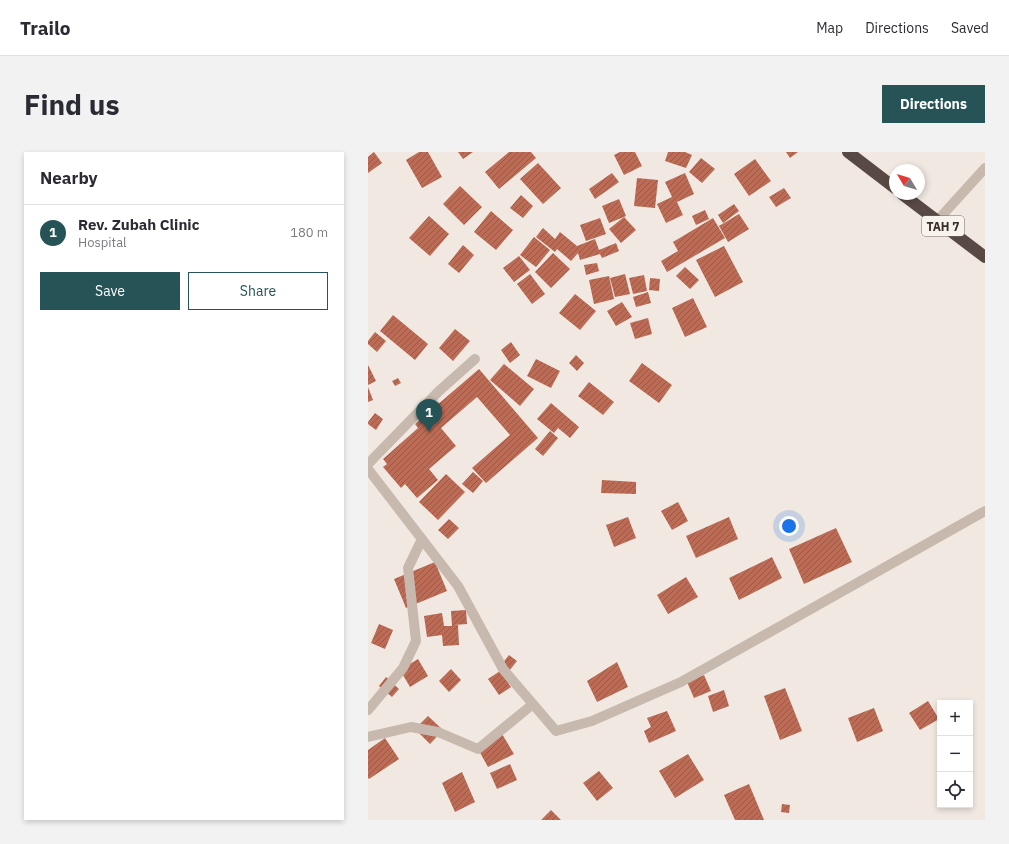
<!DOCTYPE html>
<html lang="en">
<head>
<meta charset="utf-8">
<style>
  :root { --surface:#fff; --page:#f2f2f3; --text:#2b2b33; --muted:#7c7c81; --line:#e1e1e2; --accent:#255356 }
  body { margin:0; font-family:"IBM Plex Sans",sans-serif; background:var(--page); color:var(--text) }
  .controls { position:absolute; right:12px; bottom:12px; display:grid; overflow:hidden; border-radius:0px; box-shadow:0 2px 6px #0003 }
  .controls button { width:36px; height:36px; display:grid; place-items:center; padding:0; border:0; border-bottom:1px solid var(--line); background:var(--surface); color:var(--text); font:20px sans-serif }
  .compass { position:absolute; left:521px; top:12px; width:36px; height:36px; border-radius:50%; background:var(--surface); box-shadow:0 2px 6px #0003; rotate:308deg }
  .you { position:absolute; left:421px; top:374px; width:14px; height:14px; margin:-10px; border:3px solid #fff; border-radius:50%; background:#1a73e8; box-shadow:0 0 0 6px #1a73e833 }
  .badge { display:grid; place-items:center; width:26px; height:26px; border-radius:50%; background:var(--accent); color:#fff; font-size:13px; font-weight:700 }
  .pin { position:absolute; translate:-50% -33px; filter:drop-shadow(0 1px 2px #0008) }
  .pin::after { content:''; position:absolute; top:21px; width:14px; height:12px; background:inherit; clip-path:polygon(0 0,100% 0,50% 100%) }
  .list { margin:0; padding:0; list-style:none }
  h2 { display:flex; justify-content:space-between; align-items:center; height:52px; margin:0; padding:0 16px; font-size:17px }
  h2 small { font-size:13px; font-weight:400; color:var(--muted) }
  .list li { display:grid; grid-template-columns:26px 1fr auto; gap:12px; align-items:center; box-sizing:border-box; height:56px; padding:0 16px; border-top:1px solid var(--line) }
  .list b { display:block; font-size:15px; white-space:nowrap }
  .list p { margin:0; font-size:13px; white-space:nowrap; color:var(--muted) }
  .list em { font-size:13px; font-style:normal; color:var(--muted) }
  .actions { display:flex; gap:8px; padding:12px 16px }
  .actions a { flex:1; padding:9px 0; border:1px solid var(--accent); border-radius:0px; text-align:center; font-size:14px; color:var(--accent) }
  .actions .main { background:var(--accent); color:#fff }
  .icon { flex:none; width:22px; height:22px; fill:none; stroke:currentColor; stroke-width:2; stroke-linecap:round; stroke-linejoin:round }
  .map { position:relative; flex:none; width:617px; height:668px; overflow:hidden; border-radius:0px }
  header { display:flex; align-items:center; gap:24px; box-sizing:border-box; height:56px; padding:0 20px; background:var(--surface); border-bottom:1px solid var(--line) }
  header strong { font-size:19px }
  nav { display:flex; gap:22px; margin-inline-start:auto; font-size:14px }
  .intro { display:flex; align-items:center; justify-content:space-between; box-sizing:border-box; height:96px; padding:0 24px }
  h1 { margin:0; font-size:28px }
  .button { padding:10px 18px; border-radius:0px; background:var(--accent); color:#fff; font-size:14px; font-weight:700 }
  main { display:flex; gap:24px; padding:0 24px }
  aside { flex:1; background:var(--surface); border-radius:0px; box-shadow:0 2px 6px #0003 }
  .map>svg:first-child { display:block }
  .building { fill:url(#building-hatch) }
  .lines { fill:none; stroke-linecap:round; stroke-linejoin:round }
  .minor { stroke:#c8b9ae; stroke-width:10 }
  .highway { stroke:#584944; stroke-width:12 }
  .labels { text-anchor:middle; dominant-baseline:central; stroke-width:3.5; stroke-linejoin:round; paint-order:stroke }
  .shield { fill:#f9f3ed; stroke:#726a65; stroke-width:1 }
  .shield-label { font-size:12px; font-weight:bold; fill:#382f2b }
</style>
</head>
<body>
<header>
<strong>Trailo</strong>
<nav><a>Map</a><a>Directions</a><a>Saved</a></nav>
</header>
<div class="intro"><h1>Find us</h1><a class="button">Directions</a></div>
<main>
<aside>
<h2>Nearby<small></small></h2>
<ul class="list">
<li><span class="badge">1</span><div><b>Rev. Zubah Clinic</b><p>Hospital</p></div><em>180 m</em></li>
</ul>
<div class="actions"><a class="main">Save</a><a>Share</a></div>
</aside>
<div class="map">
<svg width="617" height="668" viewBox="0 0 617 668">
  <defs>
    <pattern id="building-hatch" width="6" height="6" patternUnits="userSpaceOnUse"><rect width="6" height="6" fill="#ba6c56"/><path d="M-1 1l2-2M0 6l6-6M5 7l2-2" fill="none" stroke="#985947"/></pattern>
  </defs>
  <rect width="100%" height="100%" fill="#f1e9e1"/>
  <path class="building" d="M 6,0 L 14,11 L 0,21 L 0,5 Z
    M 51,0 L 60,0 L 74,25 L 54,36 L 38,8 Z
    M 90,0 L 105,0 L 95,7 Z
    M 141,0 L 163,0 L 168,6 L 131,37 L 117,20 Z
    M 252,0 L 267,0 L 274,14 L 256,23 L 246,3 Z
    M 300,0 L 317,0 L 324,3 L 318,16 L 297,9 Z
    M 418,0 L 430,0 L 422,6 Z
    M 333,6 L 347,17 L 334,31 L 321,20 Z
    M 387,7 L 403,29 L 381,44 L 366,22 Z
    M 170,11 L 193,36 L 175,52 L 152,27 Z
    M 244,21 L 251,30 L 227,47 L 221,37 Z
    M 317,21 L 326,42 L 309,50 L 315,63 L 298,71 L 289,52 L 304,45 L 297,30 Z
    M 269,26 L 290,28 L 287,56 L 266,54 Z
    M 92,34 L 114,55 L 96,73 L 75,52 Z
    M 416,36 L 423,46 L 408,55 L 401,45 Z
    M 153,43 L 165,54 L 155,66 L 142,56 Z
    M 251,47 L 258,64 L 256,65 L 268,78 L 253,91 L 241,77 L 256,65 L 241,71 L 234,54 Z
    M 366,52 L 371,59 L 355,71 L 350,63 Z
    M 337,58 L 341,67 L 328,73 L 324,64 Z
    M 123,59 L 145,78 L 128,98 L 106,80 Z
    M 371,62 L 381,77 L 360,90 L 351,74 Z
    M 61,64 L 81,82 L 62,104 L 41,86 Z
    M 232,66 L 238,82 L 218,89 L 212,73 Z
    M 345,66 L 357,86 L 299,120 L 293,109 L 310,99 L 305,90 Z
    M 175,76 L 187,87 L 192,80 L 209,94 L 227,87 L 231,98 L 248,91 L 251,99 L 234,106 L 232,102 L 212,108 L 210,101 L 203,109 L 189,97 L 187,100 L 168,85 Z
    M 166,85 L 182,98 L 168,115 L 152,103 Z
    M 95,93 L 106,103 L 91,121 L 80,112 Z
    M 356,94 L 375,130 L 347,145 L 328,108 Z
    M 185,101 L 202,117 L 183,136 L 167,120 Z
    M 151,104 L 162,118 L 146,130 L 135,116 Z
    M 229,111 L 231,119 L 218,123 L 216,113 Z
    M 317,115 L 331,128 L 322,137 L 308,124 Z
    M 162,122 L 177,142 L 164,152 L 149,132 Z
    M 257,122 L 262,142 L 247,145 L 242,126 Z
    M 276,123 L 279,139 L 265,142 L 261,126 Z
    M 241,124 L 246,147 L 226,152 L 221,128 Z
    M 282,126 L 292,127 L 291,139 L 281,138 Z
    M 280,140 L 283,151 L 268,155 L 265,145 Z
    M 207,142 L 228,159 L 212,178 L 191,161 Z
    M 325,146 L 339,175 L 317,185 L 304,156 Z
    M 254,150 L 264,165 L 248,174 L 239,159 Z
    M 25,163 L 60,192 L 47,208 L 12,179 Z
    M 280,166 L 284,182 L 267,187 L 262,171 Z
    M 87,177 L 102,189 L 85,209 L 71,196 Z
    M 7,180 L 18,189 L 9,200 L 0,192 L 0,189 Z
    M 143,190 L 152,203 L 142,211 L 133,198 Z
    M 208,203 L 216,211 L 209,219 L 201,211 Z
    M 168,207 L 192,219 L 183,236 L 159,224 Z
    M 274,211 L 304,233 L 291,251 L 261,229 Z
    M 136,212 L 166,237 L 152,254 L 122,228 Z
    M 0,213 L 8,229 L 0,233 Z
    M 111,217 L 170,286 L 118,331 L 104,316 L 142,283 L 109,245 L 73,276 L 88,294 L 61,317 L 70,328 L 49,346 L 37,332 L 33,336 L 15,315 L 19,312 L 15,307 L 50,276 L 47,272 Z
    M 30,226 L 33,231 L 27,234 L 24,229 Z
    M 221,230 L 246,250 L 235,263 L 210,244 Z
    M 0,235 L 5,248 L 0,250 Z
    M 183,251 L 211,275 L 202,286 L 190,276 L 186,281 L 169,267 Z
    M 7,261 L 15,267 L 8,278 L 0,272 L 0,270 Z
    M 182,279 L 190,286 L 175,304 L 167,297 Z
    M 105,320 L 115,329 L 105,341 L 94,332 Z
    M 78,322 L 97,340 L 70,368 L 51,350 Z
    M 234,328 L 268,330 L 268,342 L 233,341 Z
    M 310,350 L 320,369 L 304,378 L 293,359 Z
    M 260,365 L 268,386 L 246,395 L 238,373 Z
    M 361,365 L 370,387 L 328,406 L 318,384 Z
    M 81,367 L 91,376 L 80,387 L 70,378 Z
    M 468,376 L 484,410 L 436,432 L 421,397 Z
    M 404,405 L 414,426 L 371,448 L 361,426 Z
    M 67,410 L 79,439 L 38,456 L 26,427 Z
    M 318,425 L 330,445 L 300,462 L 289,443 Z
    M 98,458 L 99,472 L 86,473 L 90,473 L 91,493 L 75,494 L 74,483 L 59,485 L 56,464 L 74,461 L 76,474 L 84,474 L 83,459 Z
    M 11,472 L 25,478 L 17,497 L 3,491 Z
    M 141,503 L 149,509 L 141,519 L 133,513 Z
    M 50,507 L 60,524 L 42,535 L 32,518 Z
    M 249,510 L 260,535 L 229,550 L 219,529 Z
    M 83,517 L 93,528 L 81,540 L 71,529 Z
    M 132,519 L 143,535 L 131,543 L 120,527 Z
    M 336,523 L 343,539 L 326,546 L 319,530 Z
    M 18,525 L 31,537 L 24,545 L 11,534 Z
    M 417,536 L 434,579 L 412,588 L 396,544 Z
    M 356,538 L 361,554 L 345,560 L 340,544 Z
    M 560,549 L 571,567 L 552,578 L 541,561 Z
    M 506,556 L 515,579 L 489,590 L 480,566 Z
    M 299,559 L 308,579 L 281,591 L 276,579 L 283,575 L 279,566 Z
    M 60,564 L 75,578 L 62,592 L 47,577 Z
    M 134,582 L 146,602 L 120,615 L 110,597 Z
    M 17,586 L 31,607 L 1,627 L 0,626 L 0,598 Z
    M 320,602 L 336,628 L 307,646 L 291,619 Z
    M 142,612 L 149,628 L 129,637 L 122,621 Z
    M 231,619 L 245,636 L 229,649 L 215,631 Z
    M 94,620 L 107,650 L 87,660 L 74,631 Z
    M 381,632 L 396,668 L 367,668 L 356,643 Z
    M 414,652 L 422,653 L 421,661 L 413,660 Z
    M 183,658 L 193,668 L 173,668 Z"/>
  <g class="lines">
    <path class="minor" d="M 569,69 L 617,16
      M 0,312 L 71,239 L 107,207
      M 0,317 L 90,434 L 135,517 L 188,579 L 224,569 L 313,530 L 617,359
      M 0,558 L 35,516 L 48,489 L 40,416 L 54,387
      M 0,585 L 43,575 L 70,580 L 110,597 L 165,552"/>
    <path class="highway" d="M 480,0 L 527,36
      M 534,42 L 617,105"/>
  </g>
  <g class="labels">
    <rect class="shield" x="554" y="64" width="42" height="20" rx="3"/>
    <g class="shield-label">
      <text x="575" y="74">TAH 7</text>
    </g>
  </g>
</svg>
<div class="controls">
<button>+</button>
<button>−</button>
<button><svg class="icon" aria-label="locate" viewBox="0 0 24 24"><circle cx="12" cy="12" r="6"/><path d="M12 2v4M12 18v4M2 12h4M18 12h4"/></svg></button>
</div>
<svg class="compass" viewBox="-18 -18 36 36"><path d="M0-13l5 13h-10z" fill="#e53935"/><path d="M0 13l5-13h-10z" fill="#7c7c81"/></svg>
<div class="you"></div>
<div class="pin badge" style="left:61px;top:280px">1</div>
</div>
</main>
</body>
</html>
